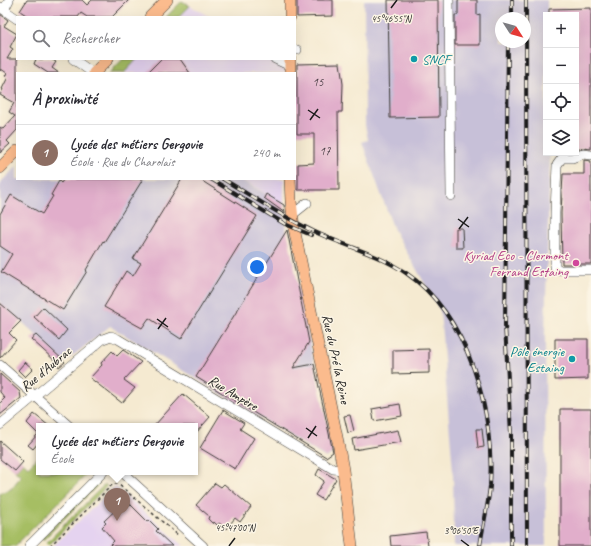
<!DOCTYPE html>
<html lang="fr">
<head>
<meta charset="utf-8">
<style>
  :root { --surface:#fff; --page:#f7f7f7; --text:#2b2b33; --muted:#7c7c81; --line:#e1e1e2; --accent:#1a73e8 }
  body { margin:0; font-family:Caveat,sans-serif; background:var(--page); color:var(--text) }
  .controls { position:absolute; right:12px; top:12px; display:grid; overflow:hidden; border-radius:0px; box-shadow:0 4px 16px #0002 }
  .controls button { width:36px; height:36px; display:grid; place-items:center; padding:0; border:0; border-bottom:1px solid var(--line); background:var(--surface); color:var(--text); font:20px sans-serif }
  .compass { position:absolute; left:495px; top:12px; width:36px; height:36px; border-radius:50%; background:var(--surface); box-shadow:0 4px 16px #0002; rotate:126deg }
  .you { position:absolute; left:257px; top:267px; width:14px; height:14px; margin:-10px; border:3px solid #fff; border-radius:50%; background:#1a73e8; box-shadow:0 0 0 6px #1a73e833 }
  .badge { display:grid; place-items:center; width:26px; height:26px; border-radius:50%; background:var(--accent); color:#fff; font-size:13px; font-weight:700 }
  .pin { position:absolute; translate:-50% -33px; filter:drop-shadow(0 1px 2px #0008) }
  .pin::after { content:''; position:absolute; top:21px; width:14px; height:12px; background:inherit; clip-path:polygon(0 0,100% 0,50% 100%) }
  .popup { position:absolute; left:36px; top:423px; width:162px; height:52px; box-sizing:border-box; display:grid; place-content:center; border-radius:0px; background:var(--surface); filter:drop-shadow(0 1px 3px #0005); font-size:13px; white-space:nowrap; color:var(--muted) }
  .popup b { font-size:15px; color:var(--text) }
  .popup::after { content:''; position:absolute; left:50%; top:100%; margin-left:-8px; border:8px solid transparent; border-top-color:var(--surface) }
  .list { margin:0; padding:0; list-style:none }
  h2 { display:flex; justify-content:space-between; align-items:center; height:52px; margin:0; padding:0 16px; font-size:17px }
  h2 small { font-size:13px; font-weight:400; color:var(--muted) }
  .list li { display:grid; grid-template-columns:26px 1fr auto; gap:12px; align-items:center; box-sizing:border-box; height:56px; padding:0 16px; border-top:1px solid var(--line) }
  .list b { display:block; font-size:15px; white-space:nowrap }
  .list p { margin:0; font-size:13px; white-space:nowrap; color:var(--muted) }
  .list em { font-size:13px; font-style:normal; color:var(--muted) }
  .icon { flex:none; width:22px; height:22px; fill:none; stroke:currentColor; stroke-width:2; stroke-linecap:round; stroke-linejoin:round }
  .map { position:relative; flex:none; width:591px; height:546px; overflow:hidden }
  .search { position:absolute; background:var(--surface); box-shadow:0 4px 16px #0002; left:16px; top:16px; width:280px; height:44px; display:flex; align-items:center; gap:10px; box-sizing:border-box; padding:0 14px; border-radius:0px; color:var(--muted); font-size:15px }
  .panel { position:absolute; background:var(--surface); box-shadow:0 4px 16px #0002; left:16px; top:72px; width:280px; height:108px; border-radius:0px }
  .map>svg:first-child { display:block }
  .built { fill:#e5d3f0 }
  .industrial { fill:#c7c0d8; fill-rule:evenodd }
  .green { fill:#a6be64; stroke:#616d40 }
  .building { fill:#e1aecb }
  .lines { fill:none; stroke-linecap:round; stroke-linejoin:round }
  .minor-casing { stroke:#3d3b37; stroke-width:10 }
  .major-casing { stroke:#3d3b37; stroke-width:12 }
  .path { stroke:#3d3b37; stroke-width:1.5; stroke-dasharray:3 3; stroke-linecap:butt }
  .minor { stroke:#fff; stroke-width:9 }
  .major { stroke:#fbbb8d; stroke-width:11 }
  .rail-casing { stroke:#1c1c1c; stroke-width:4 }
  .rail { stroke:#fcf5e5; stroke-width:2.5; stroke-dasharray:8; stroke-linecap:butt }
  .ticks { fill:none; stroke:#1c1c1c; stroke-width:1.5 }
  .culture-dot { fill:#0f9aa8; stroke:#fcf5e5; stroke-width:1.5 }
  .hotel-dot { fill:#d1479c; stroke:#fcf5e5; stroke-width:1.5 }
  .labels { text-anchor:middle; dominant-baseline:central; stroke-width:3; stroke-linejoin:round; paint-order:stroke }
  .number-label { font-size:12px; fill:#4d4048 }
  .culture-label { font-size:14px; fill:#0d838f; stroke:#fcf5e5; text-anchor:start }
  .hotel-label { font-size:14px; fill:#b23c85; stroke:#fcf5e5; text-anchor:end }
  .street-label { font-size:14px; fill:#1c1c1c; stroke:#fcf5e5 }
  .ticks-label { font-size:10px; text-anchor:middle; fill:#1c1c1c; stroke:#fcf5e5; stroke-width:3; stroke-linejoin:round; paint-order:stroke }
</style>
</head>
<body>
<div class="map">
<svg width="591" height="546" viewBox="0 0 591 546">
  <rect width="100%" height="100%" fill="#fcf5e5"/>
  <filter id="ink" filterUnits="userSpaceOnUse"><feTurbulence type="fractalNoise" baseFrequency=".025" numOctaves="2"/><feDisplacementMap in="SourceGraphic" scale="8" xChannelSelector="R" yChannelSelector="G"/><feConvolveMatrix kernelMatrix="1 2 1 2 8 2 1 2 1" color-interpolation-filters="sRGB"/></filter>
  <filter id="wash" filterUnits="userSpaceOnUse"><feTurbulence type="fractalNoise" baseFrequency=".012" numOctaves="4" result="noise"/><feDisplacementMap in="SourceGraphic" scale="16" xChannelSelector="R" yChannelSelector="G"/><feGaussianBlur stdDeviation="0.9" result="paint"/><feColorMatrix in="noise" values="0 0 0 0 0 0 0 0 0 0 0 0 0 0 0 0 0 1.4 0 .05"/><feComposite in="paint" operator="in"/></filter>
  <g filter="url(#wash)">
    <rect width="100%" height="100%" fill="#f5ead1"/>
    <path class="built" d="M 182,1 L 210,17 L 166,17 Z
      M 123,59 L 285,59 L 285,73 L 109,73 Z
      M 241,179 L 284,179 L 284,205 L 258,189 Z
      M 115,486 L 184,546 L 53,546 Z"/>
    <path class="industrial" d="M 364,0 L 547,0 L 547,15 L 546,15 L 546,153 L 550,153 L 545,336 L 546,546 L 454,546 L 453,471 L 440,310 L 394,230 L 362,142 L 368,140 L 365,125 ZM 501,18 L 525,18 L 525,42 L 501,42 Z
      M 17,166 L 17,179 L 240,179 L 284,205 L 285,224 L 333,453 L 326,458 L 110,326 L 65,362 L 20,320 L 0,303 L 0,183 Z"/>
    <path class="green" d="M 182,1 L 190,6 L 179,17 L 166,17 Z
      M 123,59 L 137,59 L 124,73 L 109,73 Z
      M 39,456 L 39,472 L 89,472 L 15,546 L 0,546 L 0,493 L 11,489 L 21,476 L 15,471 L 23,462 L 28,467 Z
      M 98,482 L 99,484 L 43,540 L 42,538 Z
      M 105,484 L 107,486 L 49,545 L 46,543 Z"/>
    <g id="blocks">
      <path class="building" d="M 27,0 L 82,0 L 87,5 L 92,0 L 129,0 L 112,17 L 87,17 L 81,13 L 78,17 L 29,17 L 20,11 Z
        M 297,0 L 333,0 L 333,16 L 297,17 Z
        M 388,0 L 438,0 L 439,117 L 390,118 Z
        M 458,0 L 477,0 L 477,15 L 480,14 L 480,45 L 455,45 L 455,15 L 458,15 Z
        M 591,8 L 591,149 L 583,148 L 576,150 L 576,15 L 549,15 L 549,9 Z
        M 0,14 L 8,20 L 4,26 L 17,34 L 10,47 L 13,49 L 7,59 L 17,59 L 17,130 L 7,141 L 10,144 L 0,153 L 0,127 L 3,129 L 15,116 L 9,112 L 14,103 L 0,95 L 3,89 L 2,89 L 8,77 L 5,76 L 7,73 L 1,69 L 0,71 Z
        M 36,59 L 51,59 L 56,62 L 52,68 L 59,73 L 48,73 L 34,64 Z
        M 161,59 L 180,59 L 190,73 L 147,73 Z
        M 340,63 L 343,84 L 342,112 L 338,112 L 339,190 L 298,190 L 298,164 L 314,163 L 314,134 L 297,134 L 297,64 Z
        M 584,160 L 591,161 L 591,264 L 562,264 L 561,213 L 563,174 L 584,174 Z
        M 64,179 L 143,179 L 104,242 L 103,241 L 86,270 L 87,271 L 63,310 L 1,272 L 12,254 L 0,246 L 0,214 L 11,195 L 42,214 L 53,196 L 51,195 L 59,181 L 61,183 Z
        M 182,179 L 199,179 L 257,216 L 181,339 L 149,318 L 142,328 L 104,307 L 126,271 L 133,276 L 141,263 L 133,259 Z
        M 266,194 L 284,205 L 285,213 L 264,198 Z
        M 456,228 L 462,228 L 463,248 L 456,248 Z
        M 287,230 L 309,342 L 293,368 L 314,364 L 333,452 L 326,457 L 196,377 Z
        M 0,303 L 21,321 L 9,333 L 16,340 L 0,358 Z
        M 43,307 L 67,330 L 59,340 L 34,317 Z
        M 36,335 L 65,362 L 59,367 L 54,360 L 31,339 Z
        M 555,339 L 588,339 L 588,379 L 555,380 Z
        M 429,349 L 429,373 L 393,374 L 393,350 Z
        M 123,350 L 141,362 L 124,380 L 135,388 L 122,403 L 90,378 L 102,365 L 101,363 L 112,351 L 117,356 Z
        M 25,362 L 33,369 L 25,377 L 18,370 Z
        M 0,374 L 20,392 L 21,398 L 0,415 L 0,403 L 5,398 L 0,392 Z
        M 183,394 L 210,417 L 195,434 L 195,426 L 154,426 Z
        M 400,404 L 402,416 L 374,421 L 372,409 Z
        M 560,409 L 591,409 L 591,546 L 560,546 Z
        M 223,410 L 244,423 L 240,429 L 254,438 L 235,469 L 200,448 Z
        M 34,414 L 49,426 L 39,426 L 39,442 L 33,449 L 28,445 L 38,434 L 27,423 Z
        M 350,415 L 354,431 L 348,433 L 344,416 Z
        M 476,429 L 482,429 L 484,447 L 478,448 Z
        M 398,430 L 401,442 L 354,450 L 352,439 Z
        M 0,441 L 18,457 L 23,462 L 15,471 L 0,459 Z
        M 319,469 L 336,479 L 323,500 L 315,495 L 324,481 L 316,475 Z
        M 215,483 L 221,487 L 224,484 L 251,507 L 240,522 L 235,518 L 226,529 L 219,523 L 217,525 L 214,522 L 213,524 L 208,519 L 209,516 L 196,505 Z
        M 126,500 L 148,522 L 149,520 L 158,529 L 156,531 L 172,546 L 109,546 L 114,541 L 102,527 L 106,523 L 104,521 Z
        M 426,532 L 428,546 L 391,546 L 390,536 Z"/>
    </g>
  </g>
  <g filter="url(#ink)">
    <use href="#blocks" fill-opacity="0" stroke="#3d3b37" stroke-width="1"/>
    <g class="lines">
      <defs>
        <path id="minor" d="M 449,0 L 451,196
          M 0,7 L 17,19
          M 4,10 L 9,0
          M 295,50 L 297,50
          M 73,59 L 93,73
          M 275,59 L 290,66
          M 591,155 L 583,154 L 572,158 L 562,158 L 557,165 L 555,213 L 555,267 L 560,270 L 591,270
          M 292,215 L 307,203
          M 0,365 L 69,426
          M 0,425 L 103,339 L 111,336 L 118,339 L 333,469 L 343,470
          M 122,472 L 203,546
          M 29,546 L 103,472"/>
        <path id="major" d="M 290,0 L 290,17
          M 150,17 L 167,0
          M 290,59 L 290,73
          M 94,73 L 108,59
          M 0,168 L 17,151
          M 290,179 L 291,201 L 294,228 L 338,442 L 343,470 L 352,546"/>
      </defs>
      <use href="#minor" class="minor-casing"/>
      <use href="#major" class="major-casing"/>
      <path class="path" d="M 50,546 L 113,484 L 118,484 L 179,536"/>
      <use href="#minor" class="minor"/>
      <use href="#major" class="major"/>
      <defs>
        <path id="rail" d="M 512,0 L 512,18
          M 526,0 L 527,546
          M 508,42 L 505,325 L 511,434 L 511,546
          M 211,179 L 285,224 L 311,235
          M 223,179 C 253,197 283,217 315,232 C 345,246 378,254 406,273 C 469,316 495,413 490,486 C 488,506 483,526 480,546"/>
      </defs>
      <use href="#rail" class="rail-casing"/>
      <use href="#rail" class="rail"/>
    </g>
  </g>
  <path class="ticks" d="M 391,8 L 397,0M 308,110 L 320,118M 310,120 L 318,109M 458,219 L 469,227M 459,229 L 468,217M 157,319 L 168,327M 158,329 L 166,318M 306,428 L 317,436M 308,438 L 316,426M 461,540 L 469,546M 229,546 L 235,538"/>
  <g class="culture-dot">
    <circle cx="414" cy="59" r="4"/>
    <circle cx="572" cy="359" r="4"/>
  </g>
  <circle class="hotel-dot" cx="576" cy="263" r="4"/>
  <g class="labels">
    <g class="number-label">
      <text x="318" y="82">15</text>
      <text x="325" y="151">17</text>
    </g>
    <g class="culture-label">
      <text x="422" y="59">SNCF</text>
      <text x="564" y="351" text-anchor="end">Pôle énergie<tspan x="564" dy="16">Estaing</tspan></text>
    </g>
    <g class="hotel-label">
      <text x="568" y="255">Kyriad Eco - Clermont<tspan x="568" dy="16">Ferrand Estaing</tspan></text>
    </g>
    <g class="street-label">
      <text transform="translate(336 359) rotate(78)">Rue du Pré la Reine</text>
      <text transform="translate(46 369) rotate(-40)">Rue d'Aubrac</text>
      <text transform="translate(233 393) rotate(31)">Rue Ampère</text>
    </g>
  </g>
  <g class="ticks-label">
    <text x="391" y="22">45°46'55"N</text>
    <text x="235" y="531">45°47'00"N</text>
    <text x="461" y="534">3°06'50"E</text>
  </g>
</svg>
<div class="controls">
<button>+</button>
<button>−</button>
<button><svg class="icon" aria-label="locate" viewBox="0 0 24 24"><circle cx="12" cy="12" r="6"/><path d="M12 2v4M12 18v4M2 12h4M18 12h4"/></svg></button>
<button><svg class="icon" aria-label="layers" viewBox="0 0 24 24"><path d="M12 4l9 5-9 5-9-5zM3 14l9 5 9-5"/></svg></button>
</div>
<svg class="compass" viewBox="-18 -18 36 36"><path d="M0-13l5 13h-10z" fill="#e53935"/><path d="M0 13l5-13h-10z" fill="#7c7c81"/></svg>
<div class="you"></div>
<div class="pin badge" style="left:117px;top:521px;background:#8d6e63">1</div>
<div class="popup"><b>Lycée des métiers Gergovie</b>École</div>
<div class="search"><svg class="icon" aria-label="search" viewBox="0 0 24 24"><circle cx="10" cy="10" r="6"/><path d="M15 15l6 6"/></svg>Rechercher</div>
<section class="panel">
<h2>À proximité<small></small></h2>
<ul class="list">
<li><span class="badge" style="background:#8d6e63">1</span><div><b>Lycée des métiers Gergovie</b><p>École · Rue du Charolais</p></div><em>240 m</em></li>
</ul>
</section>
</div>
</body>
</html>
